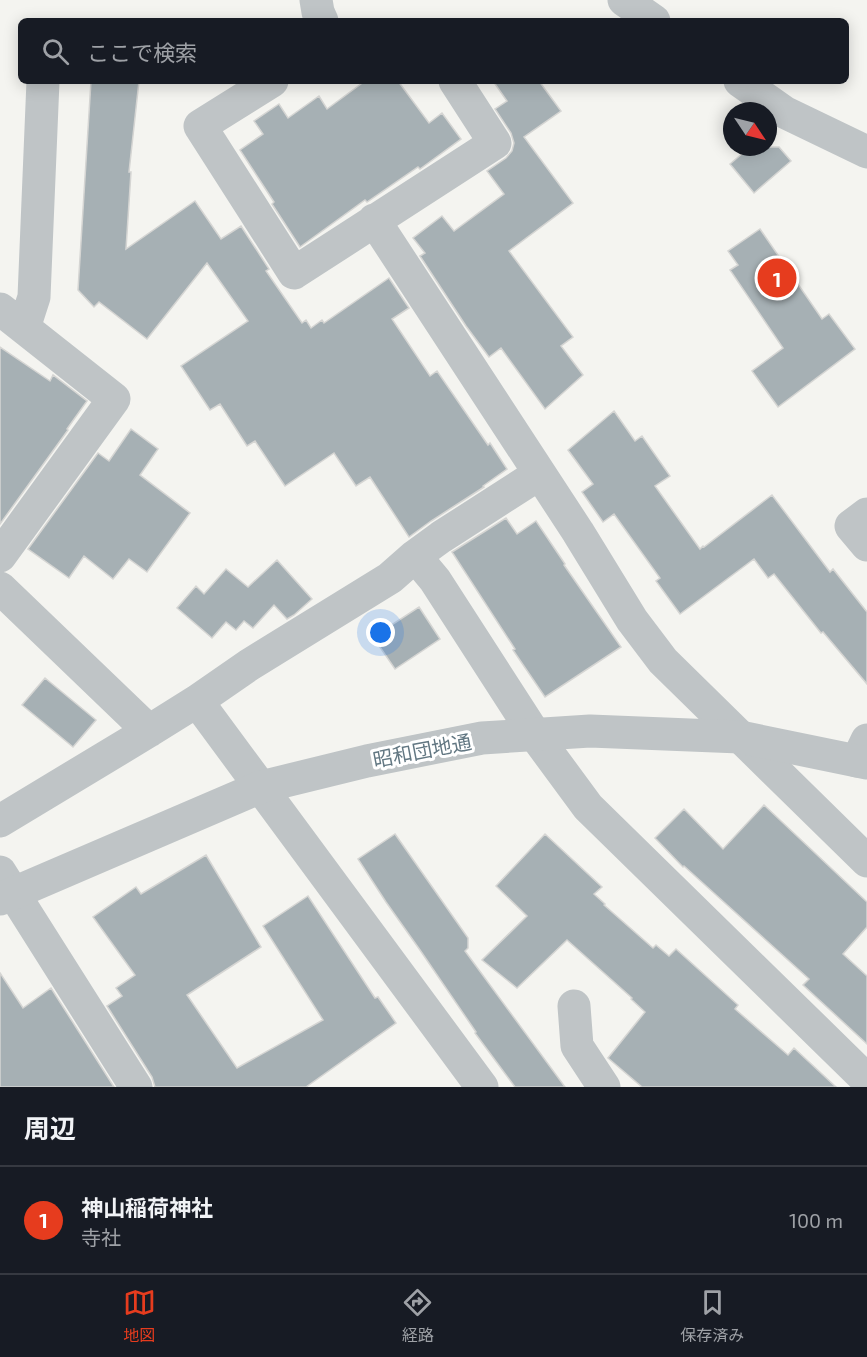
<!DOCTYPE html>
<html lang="ja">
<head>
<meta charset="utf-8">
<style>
  :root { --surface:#171b24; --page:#20242c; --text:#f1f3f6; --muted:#9ea1a6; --line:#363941; --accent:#e63c1e }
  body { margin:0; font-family:"Exo 2","Noto Sans JP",sans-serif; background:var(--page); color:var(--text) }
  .compass { position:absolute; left:723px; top:102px; width:54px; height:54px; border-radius:50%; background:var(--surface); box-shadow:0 3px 15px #0003; rotate:125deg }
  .you { position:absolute; left:381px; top:633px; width:21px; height:21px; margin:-15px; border:4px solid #fff; border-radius:50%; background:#1a73e8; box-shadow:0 0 0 9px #1a73e833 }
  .badge { display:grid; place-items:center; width:39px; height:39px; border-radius:50%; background:var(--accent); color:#fff; font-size:20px; font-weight:700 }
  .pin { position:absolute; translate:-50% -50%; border:3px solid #fff; box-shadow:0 2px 6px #0006 }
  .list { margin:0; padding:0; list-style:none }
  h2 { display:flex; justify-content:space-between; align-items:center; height:78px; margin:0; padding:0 24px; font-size:26px }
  h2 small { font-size:20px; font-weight:400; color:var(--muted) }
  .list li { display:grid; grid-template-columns:39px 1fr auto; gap:18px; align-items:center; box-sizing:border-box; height:108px; padding:0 24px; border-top:2px solid var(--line) }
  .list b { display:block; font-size:22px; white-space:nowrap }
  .list p { margin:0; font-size:20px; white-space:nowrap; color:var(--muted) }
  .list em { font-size:20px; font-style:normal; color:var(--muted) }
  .icon { flex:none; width:33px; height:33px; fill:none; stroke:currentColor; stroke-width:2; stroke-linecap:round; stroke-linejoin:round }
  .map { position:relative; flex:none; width:867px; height:1087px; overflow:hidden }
  .search { position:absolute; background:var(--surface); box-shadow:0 3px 15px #0003; left:18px; right:18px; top:18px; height:66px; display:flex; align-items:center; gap:15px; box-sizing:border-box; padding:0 21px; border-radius:9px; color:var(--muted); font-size:22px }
  .sheet { height:186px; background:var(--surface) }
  nav { display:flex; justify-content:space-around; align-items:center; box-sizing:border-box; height:84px; border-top:2px solid var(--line); background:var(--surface); font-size:16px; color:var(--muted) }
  nav a { display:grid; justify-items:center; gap:3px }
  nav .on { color:var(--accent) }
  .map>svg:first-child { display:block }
  .building { fill:#a6b0b4; stroke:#d5d5d3; stroke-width:1.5 }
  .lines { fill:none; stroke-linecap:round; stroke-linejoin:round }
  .minor { stroke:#bfc4c6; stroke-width:33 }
  .tertiary { stroke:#bfc4c6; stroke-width:33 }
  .labels { text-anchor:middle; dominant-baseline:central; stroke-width:6; stroke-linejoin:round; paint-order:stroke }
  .street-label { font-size:20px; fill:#627782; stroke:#fff }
</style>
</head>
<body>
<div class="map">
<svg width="867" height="1087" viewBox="0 0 867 1087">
  <rect width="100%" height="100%" fill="#f4f4f0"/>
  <path class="building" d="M 91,81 L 139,81 L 129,172 L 131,172 L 126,249 L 195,201 L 221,239 L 241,226 L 269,269 L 266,271 L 302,323 L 306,320 L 311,328 L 322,320 L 324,323 L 389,278 L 409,308 L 392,319 L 430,376 L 437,371 L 488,445 L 490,443 L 507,469 L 483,486 L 484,487 L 431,521 L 409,537 L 370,477 L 356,486 L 334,453 L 285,486 L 255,441 L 247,446 L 220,404 L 210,410 L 181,366 L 248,321 L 207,263 L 147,339 L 99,302 L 94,307 L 78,290 Z
    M 365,81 L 398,81 L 429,123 L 442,113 L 461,139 L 420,169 L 418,167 L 367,202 L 365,200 L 300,247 L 272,204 L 274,202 L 240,150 L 263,134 L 254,121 L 279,104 L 288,118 L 319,96 L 327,109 Z
    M 493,81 L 539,81 L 561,111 L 524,137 L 573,203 L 509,251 L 573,337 L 561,346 L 583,375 L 545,409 L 501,348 L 489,357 L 466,326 L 420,256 L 425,253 L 413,238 L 442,216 L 454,231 L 504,194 L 487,171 L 506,158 L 512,151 L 514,143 L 511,133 L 495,109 L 507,101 Z
    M 750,147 L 779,147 L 791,161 L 754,193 L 730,164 Z
    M 760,229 L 822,319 L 829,314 L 855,349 L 778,407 L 752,371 L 783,348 L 730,270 L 738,265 L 728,251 Z
    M 0,347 L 50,381 L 53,375 L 87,401 L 67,429 L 68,430 L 0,524 Z
    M 614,411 L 635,441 L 642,436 L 670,476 L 655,486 L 700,549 L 703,546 L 704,547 L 772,495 L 830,572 L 833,569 L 867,612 L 867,684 L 823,632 L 821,633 L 774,574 L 768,578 L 754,559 L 680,614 L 656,581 L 660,578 L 614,514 L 603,522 L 582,492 L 593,484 L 568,450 Z
    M 131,429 L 158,449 L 140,475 L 190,513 L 147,572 L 129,559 L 113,579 L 84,556 L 69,578 L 28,549 L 98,453 L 109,461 Z
    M 506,518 L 517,534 L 536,521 L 565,564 L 564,565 L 621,647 L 545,697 L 513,650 L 515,649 L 452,552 Z
    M 277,560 L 312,599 L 294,615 L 287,619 L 274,605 L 253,628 L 244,621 L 236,630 L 226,622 L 212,638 L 177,608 L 196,586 L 204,594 L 226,569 L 248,587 Z
    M 419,607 L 440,639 L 395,669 L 373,637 Z
    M 45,678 L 96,720 L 73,747 L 22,705 Z
    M 764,805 L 867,902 L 867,927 L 843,954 L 867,976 L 867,1044 L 803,985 L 809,979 L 684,866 L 683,867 L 655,838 L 684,809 L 723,849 Z
    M 395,834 L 468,938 L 468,948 L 465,951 L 565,1087 L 515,1087 L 475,1033 L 476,1032 L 420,950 L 386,902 L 358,859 Z
    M 545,834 L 602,887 L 594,894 L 605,904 L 604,905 L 653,948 L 656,945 L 669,956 L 676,949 L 738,1005 L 735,1009 L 788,1055 L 794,1048 L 836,1087 L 642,1087 L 608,1058 L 645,1012 L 631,999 L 632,998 L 567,940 L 517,988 L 482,960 L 527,916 L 496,886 Z
    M 206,855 L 261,947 L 187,995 L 237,1068 L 323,1020 L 263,926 L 308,896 L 375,998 L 378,997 L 396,1023 L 306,1087 L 155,1087 L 152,1077 L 107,1006 L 122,996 L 116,988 L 135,975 L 93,917 L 136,887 L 141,894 Z
    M 0,973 L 23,1008 L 51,988 L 114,1087 L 0,1087 Z"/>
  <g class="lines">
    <path class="minor" d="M 316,0 L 318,12 L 322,21
      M 624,0 L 654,21
      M 272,81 L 200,126 L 294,273 L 495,143 L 455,81
      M 740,81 L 784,112 L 867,152
      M 374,220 L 578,532 L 632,620 L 663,661 L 867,861
      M 0,309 L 114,399 L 0,556
      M 24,328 L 34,297 L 43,81
      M 867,514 L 851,526 L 867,545
      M 415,556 L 435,580 L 535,735 L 588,807 L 867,1080
      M 0,588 L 149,731
      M 197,701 L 482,1087
      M 857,761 L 867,740
      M 0,821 L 149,731 L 197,701 L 249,665 L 390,578 L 415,556 L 441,537 L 539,474
      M 0,872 L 136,1087
      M 574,1006 L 577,1046 L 604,1087"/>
    <path class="tertiary" d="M 0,899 L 261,787 L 367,761 L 482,738 L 590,731 L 740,737 L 867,763"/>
  </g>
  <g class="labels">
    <g class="street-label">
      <text transform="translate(422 750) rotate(-11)">昭和団地通</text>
    </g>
  </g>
</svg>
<svg class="compass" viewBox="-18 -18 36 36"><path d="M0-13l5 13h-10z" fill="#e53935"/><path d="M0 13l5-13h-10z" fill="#9ea1a6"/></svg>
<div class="you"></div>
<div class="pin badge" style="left:777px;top:278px">1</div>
<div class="search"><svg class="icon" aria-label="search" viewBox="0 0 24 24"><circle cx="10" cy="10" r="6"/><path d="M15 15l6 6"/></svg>ここで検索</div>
</div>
<section class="sheet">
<h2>周辺<small></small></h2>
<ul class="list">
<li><span class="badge">1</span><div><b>神山稲荷神社</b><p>寺社</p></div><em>100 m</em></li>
</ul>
</section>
<nav>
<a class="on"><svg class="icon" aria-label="map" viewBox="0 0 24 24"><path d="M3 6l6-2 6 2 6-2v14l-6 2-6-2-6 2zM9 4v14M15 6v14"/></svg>地図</a>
<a><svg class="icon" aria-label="directions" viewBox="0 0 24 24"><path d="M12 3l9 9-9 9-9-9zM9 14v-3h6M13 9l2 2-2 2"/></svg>経路</a>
<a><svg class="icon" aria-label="saved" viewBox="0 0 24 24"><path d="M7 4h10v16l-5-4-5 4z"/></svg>保存済み</a>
</nav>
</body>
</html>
